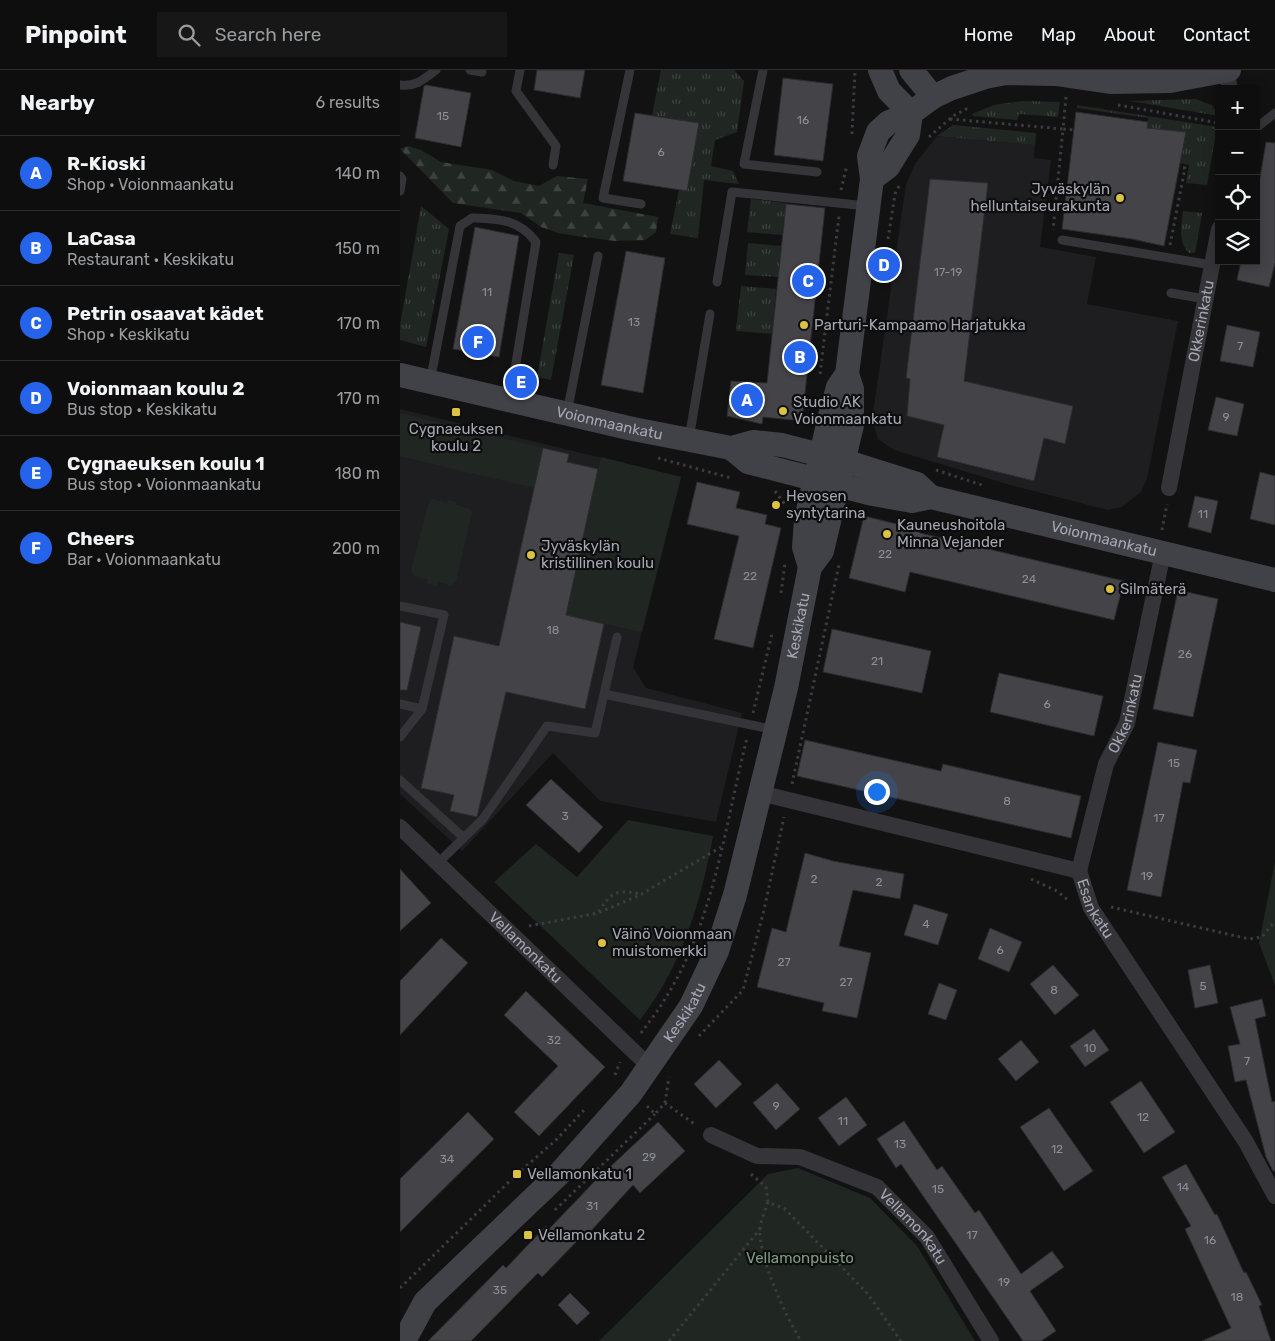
<!DOCTYPE html>
<html lang="en">
<head>
<meta charset="utf-8">
<style>
  :root { --surface:#0e0e0e; --page:#171717; --text:#f1f3f6; --muted:#9b9c9e; --line:#2e2e2e; --accent:#2563eb }
  body { margin:0; font-family:Rubik,sans-serif; background:var(--page); color:var(--text) }
  .controls { position:absolute; right:15px; top:15px; display:grid; overflow:hidden; border-radius:0px; box-shadow:0 2px 12px #0003 }
  .controls button { width:45px; height:45px; display:grid; place-items:center; padding:0; border:0; border-bottom:1px solid var(--line); background:var(--surface); color:var(--text); font:25px sans-serif }
  .you { position:absolute; left:476px; top:721px; width:18px; height:18px; margin:-12px; border:4px solid #fff; border-radius:50%; background:#1a73e8; box-shadow:0 0 0 8px #1a73e833 }
  .badge { display:grid; place-items:center; width:32px; height:32px; border-radius:50%; background:var(--accent); color:#fff; font-size:16px; font-weight:700 }
  .pin { position:absolute; translate:-50% -50%; border:2px solid #fff; box-shadow:0 1px 5px #0006 }
  .list { margin:0; padding:0; list-style:none }
  h2 { display:flex; justify-content:space-between; align-items:center; height:65px; margin:0; padding:0 20px; font-size:21px }
  h2 small { font-size:16px; font-weight:400; color:var(--muted) }
  .list li { display:grid; grid-template-columns:32px 1fr auto; gap:15px; align-items:center; box-sizing:border-box; height:75px; padding:0 20px; border-top:1px solid var(--line) }
  .list b { display:block; font-size:19px; white-space:nowrap }
  .list p { margin:0; font-size:16px; white-space:nowrap; color:var(--muted) }
  .list em { font-size:16px; font-style:normal; color:var(--muted) }
  .icon { flex:none; width:28px; height:28px; fill:none; stroke:currentColor; stroke-width:2; stroke-linecap:round; stroke-linejoin:round }
  .map { position:relative; flex:none; width:875px; height:1271px; overflow:hidden }
  header { display:flex; align-items:center; gap:30px; box-sizing:border-box; height:70px; padding:0 25px; background:var(--surface); border-bottom:1px solid var(--line) }
  header strong { font-size:24px }
  nav { display:flex; gap:28px; margin-inline-start:auto; font-size:18px }
  .search { width:350px; height:45px; background:var(--page); display:flex; align-items:center; gap:12px; box-sizing:border-box; padding:0 18px; border-radius:0px; color:var(--muted); font-size:19px }
  main { display:flex }
  aside { flex:1; background:var(--surface) }
  .map>svg:first-child { display:block }
  .built { fill:#1e1e20 }
  .grass { fill:url(#grass-tufts) }
  .forest { fill:url(#forest-firs) }
  .park { fill:#202722 }
  .building { fill:#444448; stroke:#2c2c2f }
  .lines { fill:none; stroke-linecap:round; stroke-linejoin:round }
  .path { stroke:#3b3c40; stroke-width:3; stroke-dasharray:2.5 4; stroke-linecap:butt }
  .lane { stroke:#353539; stroke-width:9 }
  .street { stroke:#353539; stroke-width:16 }
  .secondary { stroke:#414247; stroke-width:24 }
  .poi-dot { fill:#dbc241; stroke:#0d0d0e; stroke-width:2 }
  .labels { text-anchor:middle; dominant-baseline:central; stroke-width:4.5; stroke-linejoin:round; paint-order:stroke }
  .number-label { font-size:12px; fill:#8d8e98 }
  .poi-label { font-size:15px; fill:#a5a6b2; stroke:#0d0d0e; text-anchor:start }
  .street-label { font-size:15px; fill:#a5a6b2; stroke:#0d0d0e }
  .park-label { font-size:15px; fill:#7e9b84; stroke:#0d0d0e }
</style>
</head>
<body>
<header>
<strong>Pinpoint</strong>
<div class="search"><svg class="icon" aria-label="search" viewBox="0 0 24 24"><circle cx="10" cy="10" r="6"/><path d="M15 15l6 6"/></svg>Search here</div>
<nav><a>Home</a><a>Map</a><a>About</a><a>Contact</a></nav>
</header>
<main>
<aside>
<h2>Nearby<small>6 results</small></h2>
<ul class="list">
<li><span class="badge">A</span><div><b>R-Kioski</b><p>Shop · Voionmaankatu</p></div><em>140 m</em></li>
<li><span class="badge">B</span><div><b>LaCasa</b><p>Restaurant · Keskikatu</p></div><em>150 m</em></li>
<li><span class="badge">C</span><div><b>Petrin osaavat kädet</b><p>Shop · Keskikatu</p></div><em>170 m</em></li>
<li><span class="badge">D</span><div><b>Voionmaan koulu 2</b><p>Bus stop · Keskikatu</p></div><em>170 m</em></li>
<li><span class="badge">E</span><div><b>Cygnaeuksen koulu 1</b><p>Bus stop · Voionmaankatu</p></div><em>180 m</em></li>
<li><span class="badge">F</span><div><b>Cheers</b><p>Bar · Voionmaankatu</p></div><em>200 m</em></li>
</ul>
</aside>
<div class="map">
<svg width="875" height="1271" viewBox="0 0 875 1271">
  <defs>
    <pattern id="grass-tufts" width="24" height="20" patternUnits="userSpaceOnUse" patternTransform="scale(1.25)"><rect width="24" height="20" fill="#202722"/><path d="M3 7l-1-3M5 7V3M7 7l1-3M15 17l-1-3M17 17v-4M19 17l1-3" fill="none" stroke="#3d4340"/></pattern>
    <pattern id="forest-firs" width="22" height="20" patternUnits="userSpaceOnUse" patternTransform="scale(1.25)"><rect width="22" height="20" fill="#202722"/><path d="M5 1l3.5 6h-7zM16 11l3.5 6h-7z" fill="#3d4340"/></pattern>
  </defs>
  <rect width="100%" height="100%" fill="#121213"/>
  <path class="built" d="M 537,66 L 635,75 L 634,88 L 651,90 L 640,177 L 696,187 L 687,234 L 778,251 L 747,409 L 741,422 L 722,437 L 708,440 L 610,415 L 494,380 L 478,369 L 472,350 L 506,114 L 515,94 Z
    M 0,339 L 281,407 L 233,597 L 246,618 L 342,643 L 316,752 L 200,731 L 153,683 L 62,781 L 0,724 Z"/>
  <path class="grass" d="M 261,0 L 334,0 L 344,11 L 337,62 L 315,70 L 311,96 L 333,101 L 339,114 L 304,110 L 298,168 L 270,164 L 279,120 L 287,121 L 299,53 L 252,45 Z
    M 795,29 L 812,35 L 819,46 L 730,31 Z
    M 622,31 L 660,32 L 658,47 L 619,44 L 617,50 L 573,46 L 572,44 L 594,35 Z
    M 677,35 L 817,57 L 807,115 L 786,113 L 789,95 L 780,93 L 786,62 L 747,58 L 748,48 L 677,38 Z
    M 553,55 L 636,63 L 635,75 L 537,66 Z
    M 351,129 L 386,133 L 382,165 L 347,162 Z
    M 21,136 L 49,159 L 26,277 L 0,270 L 0,255 Z
    M 783,141 L 802,143 L 795,183 L 789,183 C 778,172 781,156 783,141 Z
    M 348,173 L 381,176 L 378,207 L 345,205 Z
    M 159,183 L 174,185 L 151,310 L 137,307 Z
    M 341,216 L 376,219 L 372,264 L 336,261 Z"/>
  <path class="forest" d="M 8,76 L 21,80 L 41,92 L 92,100 L 114,111 L 139,116 L 157,106 L 188,109 L 183,133 L 258,147 L 256,162 L 245,170 L 215,171 L 176,166 L 158,163 L 141,157 L 121,143 L 53,133 L 0,79 Z"/>
  <path class="park" d="M 0,343 L 143,378 L 134,418 L 0,386 Z
    M 201,387 L 281,407 L 242,562 L 166,545 Z
    M 32,429 L 47,433 L 48,430 L 56,432 L 56,435 L 70,439 L 72,442 L 56,512 L 51,515 L 38,512 L 37,516 L 27,513 L 28,509 L 15,507 L 11,501 L 29,431 Z
    M 228,750 L 313,766 C 301,832 282,896 240,950 L 94,812 L 136,774 L 177,807 Z
    M 875,792 L 875,915 L 859,873 Z
    M 398,1098 L 470,1128 L 517,1176 L 575,1271 L 199,1271 L 368,1104 Z"/>
  <path class="building" d="M 137,0 L 185,0 L 180,28 L 134,20 Z
    M 383,8 L 433,14 L 423,91 L 374,85 Z
    M 26,15 L 71,23 L 61,77 L 15,68 L 24,16 Z
    M 676,42 L 748,52 L 747,58 L 786,62 L 764,176 L 732,169 L 662,159 Z
    M 235,43 L 299,53 L 287,121 L 223,111 Z
    M 866,72 L 875,73 L 875,193 L 869,217 L 837,210 L 841,191 L 856,191 L 856,131 Z
    M 530,109 L 588,113 L 564,311 L 673,336 L 665,374 L 644,368 L 634,411 L 537,387 L 544,355 L 507,346 L 510,309 L 506,308 Z
    M 386,134 L 425,138 L 402,351 L 363,347 L 362,354 L 327,346 L 331,311 L 367,313 Z
    M 75,157 L 119,166 L 99,287 L 53,279 Z
    M 226,181 L 265,188 L 243,323 L 201,315 Z
    M 827,255 L 860,262 L 853,297 L 820,291 Z
    M 816,327 L 844,334 L 837,366 L 808,360 Z
    M 143,378 L 169,384 L 167,392 L 198,399 L 166,545 L 204,554 L 185,639 L 106,622 L 77,747 L 50,741 L 54,725 L 21,718 L 54,566 L 99,576 Z
    M 860,402 L 875,406 L 875,455 L 850,449 Z
    M 297,412 L 340,422 L 336,438 L 367,445 L 365,454 L 381,458 L 353,578 L 314,569 L 339,466 L 287,454 Z
    M 795,426 L 818,431 L 811,463 L 788,457 Z
    M 464,446 L 521,460 L 520,463 L 724,511 L 714,550 L 510,502 L 505,522 L 449,508 Z
    M 778,520 L 818,529 L 793,647 L 753,639 Z
    M 0,552 L 21,557 L 7,620 L 0,620 Z
    M 432,559 L 531,581 L 522,623 L 423,602 Z
    M 599,603 L 703,626 L 694,666 L 590,642 Z
    M 405,670 L 541,701 L 543,694 L 681,726 L 671,768 L 397,706 Z
    M 758,672 L 797,680 L 790,713 L 783,712 L 761,827 L 727,820 Z
    M 151,709 L 203,757 L 179,783 L 126,735 Z
    M 405,783 L 433,791 L 504,804 L 500,829 L 453,820 L 439,876 L 471,883 L 457,948 L 422,941 L 424,933 L 357,917 L 372,858 L 386,862 Z
    M 0,799 L 31,833 L 0,861 Z
    M 514,834 L 548,844 L 538,875 L 504,865 Z
    M 590,858 L 622,872 L 609,902 L 578,889 Z
    M 41,868 L 68,893 L 0,965 L 0,911 Z
    M 653,895 L 679,925 L 655,945 L 630,914 Z
    M 810,895 L 818,933 L 795,938 L 788,900 Z
    M 539,913 L 557,920 L 546,950 L 528,944 Z
    M 126,921 L 205,997 L 139,1066 L 114,1042 L 158,996 L 104,945 Z
    M 862,929 L 866,946 L 855,949 L 872,1032 L 875,1031 L 875,1101 L 873,1101 L 866,1087 L 846,1010 L 835,1012 L 828,976 L 840,974 L 830,937 Z
    M 694,959 L 709,980 L 685,997 L 670,976 Z
    M 621,970 L 639,992 L 616,1011 L 598,989 Z
    M 319,990 L 342,1014 L 316,1038 L 294,1014 Z
    M 741,1011 L 775,1062 L 744,1083 L 710,1032 Z
    M 377,1013 L 400,1039 L 376,1060 L 353,1033 Z
    M 446,1027 L 467,1055 L 439,1076 L 418,1048 Z
    M 649,1038 L 693,1101 L 664,1121 L 620,1057 Z
    M 68,1042 L 94,1069 L 0,1162 L 0,1109 Z
    M 504,1051 L 537,1100 L 542,1096 L 575,1143 L 579,1140 L 621,1204 L 652,1181 L 664,1197 L 630,1221 L 656,1261 L 641,1271 L 623,1271 L 501,1094 L 496,1098 L 477,1069 Z
    M 258,1052 L 285,1081 L 240,1123 L 233,1115 L 189,1163 L 187,1161 L 142,1207 L 138,1203 L 71,1271 L 28,1271 L 103,1195 L 106,1198 L 146,1156 L 149,1159 L 194,1112 Z
    M 786,1094 L 815,1145 L 817,1144 L 844,1203 L 846,1202 L 862,1235 L 859,1236 L 871,1271 L 802,1271 L 831,1258 L 785,1159 L 791,1156 L 762,1107 Z
    M 170,1223 L 190,1243 L 177,1255 L 158,1235 Z"/>
  <g class="lines">
    <path class="path" d="M 666,27 L 663,59 L 674,60
      M 718,35 L 819,53
      M 550,49 L 663,59 L 653,160
      M 452,64 L 455,0
      M 529,67 L 553,46 L 570,37
      M 441,120 L 447,95
      M 488,169 L 495,124 L 499,116
      M 770,175 L 785,98 L 779,97
      M 420,304 L 439,146
      M 258,388 L 331,408
      M 536,400 L 585,416
      M 375,421 L 386,436
      M 762,460 L 767,434
      M 381,523 L 385,493
      M 353,643 L 372,564
      M 392,714 L 439,495
      M 631,809 L 657,821 L 668,830
      M 711,837 L 849,869 L 862,867 L 875,851
      M 199,842 C 210,822 218,819 240,824
      M 129,856 L 198,843 L 240,825 L 321,777
      M 241,963 C 249,952 258,941 265,929 C 314,852 325,755 347,668
      M 299,966 L 343,920 L 364,840 L 384,747
      M 215,1005 L 220,992
      M 265,1033 L 269,1007
      M 247,1036 L 255,1044 L 265,1033 L 296,1055
      M 351,1104 L 366,1117 L 368,1132 L 385,1139 L 467,1223 L 501,1271
      M 368,1132 C 365,1140 361,1150 360,1158 C 358,1187 386,1247 401,1271
      M 155,1140 L 255,1044
      M 0,1218 L 117,1104 L 155,1071 L 186,1038
      M 269,1271 L 360,1159"/>
    <path class="lane" d="M 70,0 L 82,2
      M 120,0 L 116,21 L 156,76 L 153,95
      M 230,0 L 203,128 L 241,134
      M 363,0 L 344,94 L 417,102
      M 0,15 C 16,17 24,9 36,0
      M 856,58 L 875,43
      M 0,106 L 2,109 L 0,121
      M 662,170 L 812,195
      M 317,212 L 332,122 L 467,136
      M 771,223 L 805,229
      M 30,312 L 60,156 L 72,148 C 99,149 119,149 136,172 L 110,329
      M 167,343 L 198,186
      M 289,369 L 310,244
      M 0,536 L 44,545 L 22,639 L 0,667
      M 204,624 L 217,567
      M 0,634 L 22,639
      M 0,710 L 64,768
      M 38,793 L 83,749 L 147,656 L 195,663 L 204,624 L 375,660"/>
    <g class="street">
      <path d="M 826,1 L 830,19"/>
      <path id="s1" d="M 769,418 L 819,159"/>
      <path d="M 360,723 L 679,801"/>
      <path id="s2" d="M 0,757 L 251,998"/>
      <path id="s3" d="M 679,801 L 691,838 L 846,1072 L 875,1126"/>
      <path id="s4" d="M 679,801 L 706,694 L 727,653 L 763,483"/>
      <path id="s5" d="M 311,1065 L 357,1086 L 400,1087 L 477,1117 L 527,1167 L 591,1271"/>
    </g>
    <g class="secondary">
      <path d="M 480,0 L 489,21 L 511,43"/>
      <path d="M 511,0 L 533,27"/>
      <path d="M 472,109 L 488,97 L 508,65 L 511,43"/>
      <path id="s6" d="M 0,305 L 233,359 L 331,378 L 353,372 L 382,375 L 444,391 L 517,414 L 531,427"/>
      <path id="s7" d="M 331,378 L 348,392 L 473,424 L 512,431 L 531,427 L 875,510"/>
      <path d="M 410,497 L 404,477 L 406,449 L 431,342 L 438,317 L 447,304 L 472,109 L 469,86 L 478,62 L 489,52 L 511,43 L 533,27 L 552,18 L 585,7 L 606,3 L 656,4 L 710,12 L 770,11 L 829,0"/>
      <path id="s8" d="M 4,1271 L 25,1232 L 159,1104 L 231,1023 L 291,936 L 317,881 L 335,825 L 386,618 L 410,497 L 422,481 L 452,355 L 452,319 L 447,304"/>
    </g>
  </g>
  <g class="poi-dot">
    <circle cx="720" cy="128" r="5"/>
    <circle cx="404" cy="255" r="5"/>
    <circle cx="383" cy="341" r="5"/>
    <rect x="51" y="337" width="10" height="10" rx="2.5"/>
    <circle cx="376" cy="435" r="5"/>
    <circle cx="487" cy="464" r="5"/>
    <circle cx="131" cy="485" r="5"/>
    <circle cx="710" cy="519" r="5"/>
    <circle cx="202" cy="873" r="5"/>
    <rect x="112" y="1099" width="10" height="10" rx="2.5"/>
    <rect x="123" y="1160" width="10" height="10" rx="2.5"/>
  </g>
  <g class="labels">
    <g class="number-label">
      <text x="43" y="46">15</text>
      <text x="403" y="50">16</text>
      <text x="261" y="82">6</text>
      <text x="548" y="202">17-19</text>
      <text x="87" y="222">11</text>
      <text x="234" y="252">13</text>
      <text x="840" y="276">7</text>
      <text x="826" y="347">9</text>
      <text x="803" y="444">11</text>
      <text x="485" y="484">22</text>
      <text x="350" y="506">22</text>
      <text x="629" y="509">24</text>
      <text x="153" y="560">18</text>
      <text x="785" y="584">26</text>
      <text x="477" y="591">21</text>
      <text x="647" y="634">6</text>
      <text x="774" y="693">15</text>
      <text x="607" y="731">8</text>
      <text x="165" y="746">3</text>
      <text x="759" y="748">17</text>
      <text x="747" y="806">19</text>
      <text x="414" y="809">2</text>
      <text x="479" y="812">2</text>
      <text x="526" y="854">4</text>
      <text x="600" y="880">6</text>
      <text x="384" y="892">27</text>
      <text x="446" y="912">27</text>
      <text x="803" y="916">5</text>
      <text x="654" y="920">8</text>
      <text x="154" y="970">32</text>
      <text x="690" y="978">10</text>
      <text x="847" y="991">7</text>
      <text x="376" y="1036">9</text>
      <text x="743" y="1047">12</text>
      <text x="443" y="1051">11</text>
      <text x="500" y="1074">13</text>
      <text x="657" y="1079">12</text>
      <text x="249" y="1087">29</text>
      <text x="47" y="1089">34</text>
      <text x="783" y="1117">14</text>
      <text x="538" y="1119">15</text>
      <text x="192" y="1136">31</text>
      <text x="572" y="1165">17</text>
      <text x="810" y="1170">16</text>
      <text x="604" y="1212">19</text>
      <text x="100" y="1220">35</text>
      <text x="837" y="1227">18</text>
    </g>
    <g class="poi-label">
      <text x="710" y="119" text-anchor="end">Jyväskylän<tspan x="710" dy="17">helluntaiseurakunta</tspan></text>
      <text x="414" y="255">Parturi-Kampaamo Harjatukka</text>
      <text x="393" y="332">Studio AK<tspan x="393" dy="17">Voionmaankatu</tspan></text>
      <text x="56" y="359" text-anchor="middle">Cygnaeuksen<tspan x="56" dy="17">koulu 2</tspan></text>
      <text x="386" y="426">Hevosen<tspan x="386" dy="17">syntytarina</tspan></text>
      <text x="497" y="455">Kauneushoitola<tspan x="497" dy="17">Minna Vejander</tspan></text>
      <text x="141" y="476">Jyväskylän<tspan x="141" dy="17">kristillinen koulu</tspan></text>
      <text x="720" y="519">Silmäterä</text>
      <text x="212" y="864">Väinö Voionmaan<tspan x="212" dy="17">muistomerkki</tspan></text>
      <text x="127" y="1104">Vellamonkatu 1</text>
      <text x="138" y="1165">Vellamonkatu 2</text>
    </g>
    <g class="street-label">
      <text stroke="none"><textPath href="#s1" startOffset="170">Okkerinkatu</textPath></text>
      <text stroke="none"><textPath href="#s6" startOffset="215">Voionmaankatu</textPath></text>
      <text stroke="none"><textPath href="#s7" startOffset="388">Voionmaankatu</textPath></text>
      <text stroke="none"><textPath href="#s8" startOffset="840">Keskikatu</textPath></text>
      <text stroke="none"><textPath href="#s4" startOffset="165">Okkerinkatu</textPath></text>
      <text stroke="none"><textPath href="#s3" startOffset="41">Esankatu</textPath></text>
      <text stroke="none"><textPath href="#s2" startOffset="174">Vellamonkatu</textPath></text>
      <text stroke="none"><textPath href="#s8" startOffset="435">Keskikatu</textPath></text>
      <text stroke="none"><textPath href="#s5" startOffset="230">Vellamonkatu</textPath></text>
    </g>
    <g class="park-label">
      <text x="400" y="1188">Vellamonpuisto</text>
    </g>
  </g>
</svg>
<div class="controls">
<button>+</button>
<button>−</button>
<button><svg class="icon" aria-label="locate" viewBox="0 0 24 24"><circle cx="12" cy="12" r="6"/><path d="M12 2v4M12 18v4M2 12h4M18 12h4"/></svg></button>
<button><svg class="icon" aria-label="layers" viewBox="0 0 24 24"><path d="M12 4l9 5-9 5-9-5zM3 14l9 5 9-5"/></svg></button>
</div>
<div class="you"></div>
<div class="pin badge" style="left:347px;top:330px">A</div>
<div class="pin badge" style="left:400px;top:287px">B</div>
<div class="pin badge" style="left:408px;top:211px">C</div>
<div class="pin badge" style="left:484px;top:195px">D</div>
<div class="pin badge" style="left:121px;top:312px">E</div>
<div class="pin badge" style="left:78px;top:272px">F</div>
</div>
</main>
</body>
</html>
